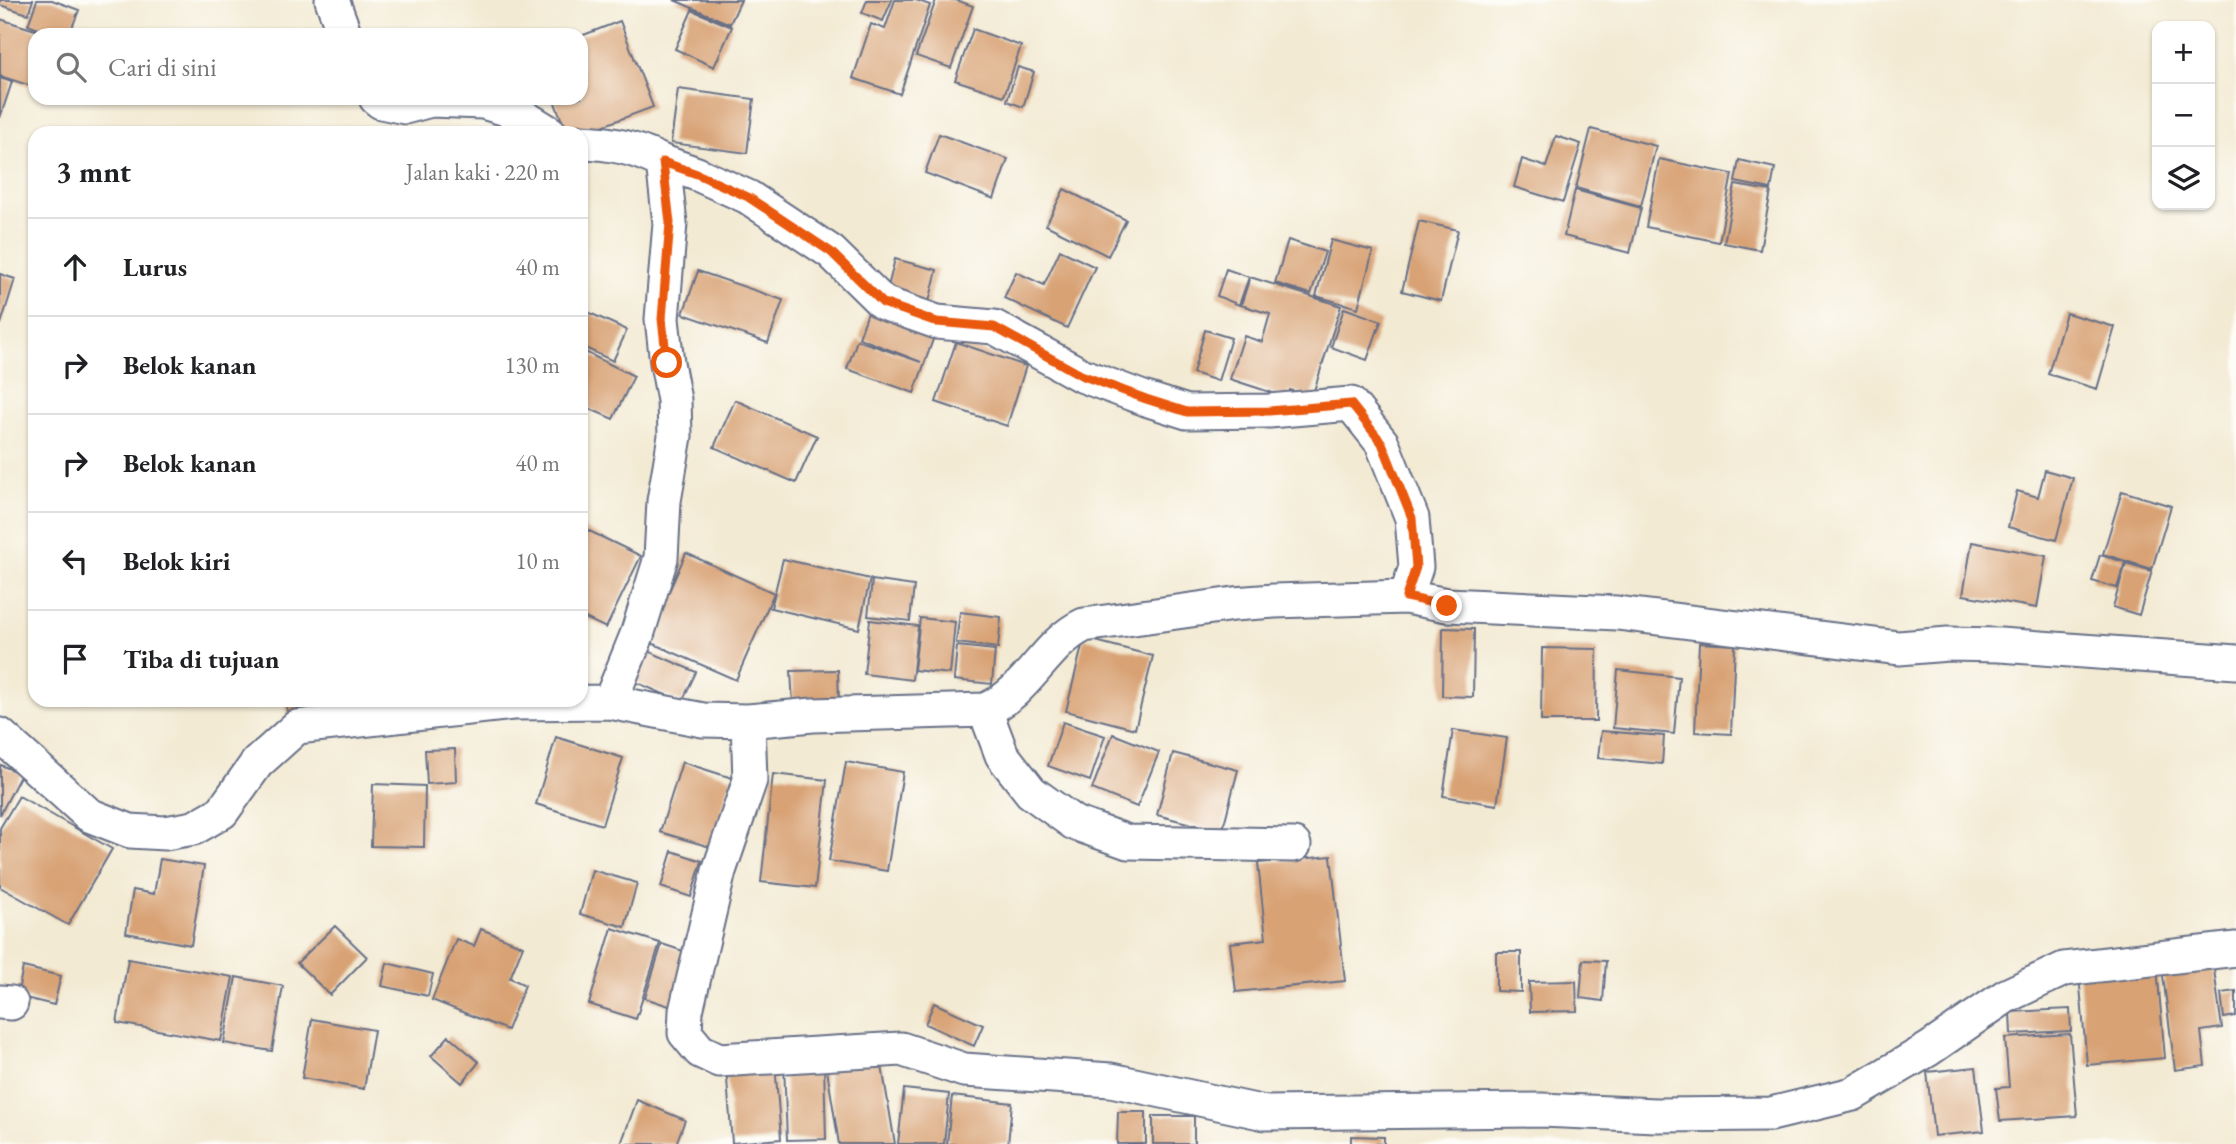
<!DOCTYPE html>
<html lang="id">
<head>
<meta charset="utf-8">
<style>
  :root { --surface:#fff; --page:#f6f6f6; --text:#202124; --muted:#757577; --line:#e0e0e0 }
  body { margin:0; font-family:"EB Garamond",serif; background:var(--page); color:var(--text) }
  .controls { position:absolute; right:21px; top:21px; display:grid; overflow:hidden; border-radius:14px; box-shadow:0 2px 5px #0004 }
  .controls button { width:63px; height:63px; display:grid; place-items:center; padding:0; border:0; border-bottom:2px solid var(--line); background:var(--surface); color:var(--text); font:35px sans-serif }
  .stop { position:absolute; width:21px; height:21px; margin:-16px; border:5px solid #ea580c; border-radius:50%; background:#fff }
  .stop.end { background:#ea580c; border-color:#fff; box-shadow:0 2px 7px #0008 }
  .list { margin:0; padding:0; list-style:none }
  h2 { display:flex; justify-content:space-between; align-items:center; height:91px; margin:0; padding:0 28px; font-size:30px }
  h2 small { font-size:23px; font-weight:400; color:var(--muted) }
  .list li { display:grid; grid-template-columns:46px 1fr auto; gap:21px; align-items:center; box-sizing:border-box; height:98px; padding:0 28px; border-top:2px solid var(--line) }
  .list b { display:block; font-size:26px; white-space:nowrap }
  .list em { font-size:23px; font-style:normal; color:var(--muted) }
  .icon { flex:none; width:38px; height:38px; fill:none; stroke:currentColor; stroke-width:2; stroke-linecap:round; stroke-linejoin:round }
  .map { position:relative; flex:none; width:2236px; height:1144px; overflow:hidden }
  .search { position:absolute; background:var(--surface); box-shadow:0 2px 5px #0004; left:28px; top:28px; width:560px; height:77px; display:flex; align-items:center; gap:18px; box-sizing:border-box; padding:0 24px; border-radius:21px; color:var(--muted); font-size:26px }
  .panel { position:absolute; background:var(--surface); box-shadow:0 2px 5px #0004; left:28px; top:126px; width:560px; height:581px; border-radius:21px }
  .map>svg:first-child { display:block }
  .building { fill:#d8a274 }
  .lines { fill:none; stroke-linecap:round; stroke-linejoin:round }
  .street-casing { stroke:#677087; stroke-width:37 }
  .street { stroke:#fff; stroke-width:33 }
  .route { stroke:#ea580c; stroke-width:9 }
</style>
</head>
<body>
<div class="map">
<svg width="2236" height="1144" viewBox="0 0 2236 1144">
  <rect width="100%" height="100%" fill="#fdfcf7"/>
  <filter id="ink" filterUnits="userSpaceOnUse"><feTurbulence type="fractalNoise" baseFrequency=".0143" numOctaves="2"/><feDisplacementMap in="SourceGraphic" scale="14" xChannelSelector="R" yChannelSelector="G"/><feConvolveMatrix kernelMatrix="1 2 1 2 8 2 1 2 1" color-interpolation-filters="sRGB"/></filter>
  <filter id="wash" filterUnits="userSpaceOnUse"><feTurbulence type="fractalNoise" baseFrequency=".00686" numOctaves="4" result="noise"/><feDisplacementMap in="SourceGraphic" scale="28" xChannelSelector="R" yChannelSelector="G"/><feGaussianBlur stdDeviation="1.57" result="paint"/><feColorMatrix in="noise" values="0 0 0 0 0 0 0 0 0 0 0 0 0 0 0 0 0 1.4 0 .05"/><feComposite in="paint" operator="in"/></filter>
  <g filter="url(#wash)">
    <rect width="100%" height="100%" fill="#f3ead3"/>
    <g id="blocks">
      <path class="building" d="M 0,0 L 33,0 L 28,14 L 0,5 Z
        M 37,0 L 52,0 L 79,10 L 69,35 L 54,35 L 28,25 Z
        M 674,0 L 741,0 L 730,24 Z
        M 867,0 L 892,0 L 883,21 L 862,13 Z
        M 895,0 L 916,0 L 930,5 L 900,94 L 853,78 L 871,24 L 885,29 Z
        M 936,0 L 956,0 L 973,6 L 951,68 L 916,56 Z
        M 692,10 L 732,27 L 714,67 L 675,49 Z
        M 0,19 L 48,34 L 35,35 L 35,75 L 31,86 L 0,76 Z
        M 620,21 L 653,107 L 581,134 L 567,133 L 553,98 L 581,98 L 581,36 Z
        M 973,29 L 1021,46 L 1004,96 L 955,80 Z
        M 1018,67 L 1034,72 L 1023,107 L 1007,101 Z
        M 0,78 L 12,82 L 0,118 Z
        M 678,89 L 754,99 L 747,153 L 671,143 Z
        M 1591,129 L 1656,146 L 1641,206 L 1576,188 Z
        M 939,134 L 1008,159 L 994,199 L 925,173 Z
        M 1556,136 L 1581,144 L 1563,202 L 1514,187 L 1522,159 L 1546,167 Z
        M 1659,159 L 1732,174 L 1719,242 L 1646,227 Z
        M 1739,160 L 1775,168 L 1771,189 L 1735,182 Z
        M 1735,185 L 1771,191 L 1760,250 L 1724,243 Z
        M 1064,189 L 1126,220 L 1108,256 L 1046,225 Z
        M 1575,190 L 1641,208 L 1630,253 L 1564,236 Z
        M 1419,221 L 1458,230 L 1441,301 L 1402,291 Z
        M 1288,240 L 1325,252 L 1311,294 L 1275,283 Z
        M 1331,240 L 1373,251 L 1358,308 L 1316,296 Z
        M 1060,250 L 1095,267 L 1067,328 L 1004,298 L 1016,272 L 1044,285 Z
        M 895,259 L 937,270 L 926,314 L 884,303 Z
        M 1226,269 L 1249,277 L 1239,305 L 1217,296 Z
        M 698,271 L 783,300 L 768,343 L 683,314 Z
        M 0,274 L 15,279 L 1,324 L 0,324 Z
        M 1250,277 L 1341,306 L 1312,397 L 1290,390 L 1288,398 L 1230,379 L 1244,336 L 1262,342 L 1270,314 L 1241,305 Z
        M 871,304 L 937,328 L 914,393 L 847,369 L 857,340 L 921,362 L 859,338 Z
        M 1344,308 L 1381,321 L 1367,360 L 1331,347 Z
        M 581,309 L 627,330 L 613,361 L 581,346 Z
        M 2066,313 L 2115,327 L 2097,389 L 2048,374 Z
        M 1205,330 L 1231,338 L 1218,381 L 1193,373 Z
        M 956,342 L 1026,366 L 1007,426 L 936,402 Z
        M 581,350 L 634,376 L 613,419 L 581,405 Z
        M 735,400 L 817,436 L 796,483 L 714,447 Z
        M 2045,470 L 2073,478 L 2056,540 L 2008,527 L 2017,491 L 2038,497 Z
        M 2122,491 L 2171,506 L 2152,569 L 2103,554 Z
        M 581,527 L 641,556 L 606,628 L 581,616 Z
        M 1972,542 L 2046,556 L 2037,608 L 1963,595 Z
        M 686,553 L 774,593 L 736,680 L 647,641 Z
        M 2100,555 L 2125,562 L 2117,588 L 2092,581 Z
        M 783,559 L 870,579 L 859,629 L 771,608 Z
        M 2126,563 L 2152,571 L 2139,615 L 2113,607 Z
        M 872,580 L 914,586 L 910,621 L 868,616 Z
        M 960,612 L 1001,617 L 998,648 L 956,643 Z
        M 920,618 L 955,622 L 950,674 L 914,670 Z
        M 870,620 L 918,626 L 912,680 L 864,674 Z
        M 1443,628 L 1474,629 L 1473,697 L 1442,696 Z
        M 1084,638 L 1153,656 L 1135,729 L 1066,711 Z
        M 1699,643 L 1735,645 L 1731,734 L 1695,732 Z
        M 957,646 L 995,650 L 992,684 L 954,680 Z
        M 1542,648 L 1597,649 L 1596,721 L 1541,721 Z
        M 646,650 L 696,672 L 682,702 L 633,681 Z
        M 838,670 L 839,704 L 793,705 L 791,671 Z
        M 1618,670 L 1679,677 L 1674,734 L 1613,728 Z
        M 286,700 L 326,700 L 327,708 L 287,713 Z
        M 1063,722 L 1105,736 L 1090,781 L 1048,766 Z
        M 1453,730 L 1507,738 L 1497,805 L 1443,796 Z
        M 1601,731 L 1664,736 L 1662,764 L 1598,758 Z
        M 1113,734 L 1159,752 L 1137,807 L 1092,789 Z
        M 556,737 L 623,758 L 602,825 L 536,804 Z
        M 455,749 L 456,782 L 427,784 L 425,750 Z
        M 1173,753 L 1238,770 L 1222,832 L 1157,815 Z
        M 682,762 L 732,778 L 710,847 L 660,832 Z
        M 846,762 L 903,772 L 887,871 L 829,861 Z
        M 1,765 L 21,774 L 0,815 L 0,767 Z
        M 773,774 L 827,780 L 815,888 L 761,882 Z
        M 373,784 L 425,786 L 424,847 L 371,846 Z
        M 19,796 L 112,849 L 68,925 L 0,887 L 0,828 Z
        M 672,851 L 702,861 L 691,897 L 661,887 Z
        M 1331,856 L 1345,981 L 1236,992 L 1230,943 L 1266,939 L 1258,863 Z
        M 160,859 L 204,866 L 191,945 L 126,933 L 133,890 L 154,894 Z
        M 592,870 L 637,883 L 625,927 L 580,914 Z
        M 335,926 L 367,957 L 330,995 L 297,963 Z
        M 612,928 L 660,943 L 636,1019 L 589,1004 Z
        M 481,929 L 523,946 L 510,978 L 525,985 L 507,1030 L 432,1000 L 456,939 L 474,946 Z
        M 662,944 L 692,954 L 675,1008 L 645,998 Z
        M 1496,952 L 1521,952 L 1521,992 L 1496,991 Z
        M 128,959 L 233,977 L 221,1041 L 117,1023 Z
        M 1583,960 L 1606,961 L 1603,1001 L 1580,998 Z
        M 2213,962 L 2222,1028 L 2201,1031 L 2205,1066 L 2175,1070 L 2162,968 Z
        M 387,963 L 433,974 L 428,996 L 382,986 Z
        M 23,967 L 61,976 L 54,1005 L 17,996 Z
        M 2157,968 L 2165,1058 L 2087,1065 L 2079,975 Z
        M 236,977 L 283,986 L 272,1051 L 224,1043 Z
        M 1576,981 L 1577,1011 L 1530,1012 L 1529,982 Z
        M 2236,991 L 2236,1016 L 2224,1018 L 2221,993 Z
        M 934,1003 L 983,1025 L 974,1046 L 925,1024 Z
        M 2070,1009 L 2071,1031 L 2011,1034 L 2010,1012 Z
        M 312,1019 L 374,1030 L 364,1089 L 302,1078 Z
        M 2070,1034 L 2077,1116 L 2000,1121 L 1996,1088 L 2009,1087 L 2005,1038 Z
        M 449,1036 L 479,1062 L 462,1083 L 431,1056 Z
        M 881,1060 L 895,1144 L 839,1144 L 827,1070 Z
        M 824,1063 L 826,1139 L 787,1140 L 784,1064 Z
        M 775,1064 L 781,1139 L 732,1143 L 726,1067 Z
        M 1976,1067 L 1984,1131 L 1934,1136 L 1927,1072 Z
        M 904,1089 L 949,1094 L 944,1144 L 898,1144 Z
        M 952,1096 L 1012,1103 L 1008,1144 L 947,1144 Z
        M 637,1100 L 685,1120 L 676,1144 L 621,1144 Z
        M 1118,1112 L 1146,1112 L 1146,1144 L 1117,1144 Z
        M 1153,1116 L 1194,1116 L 1194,1144 L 1153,1144 Z
        M 1351,1136 L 1384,1137 L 1384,1144 L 1351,1144 Z"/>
    </g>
  </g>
  <g filter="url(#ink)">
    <use href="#blocks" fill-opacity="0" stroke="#677087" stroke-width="2"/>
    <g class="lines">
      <defs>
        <path id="street" d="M 332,0 L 345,35
          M 376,98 L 381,102 L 405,107 L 431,100 L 483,102 L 516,112 L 550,133
          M 581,142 C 613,143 634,148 663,162
          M 610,702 L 637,635 L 661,558 L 664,501 L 675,436 L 674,400 L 667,363 L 662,319 L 670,223 L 663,162 L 697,174 L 748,197 L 831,252 L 883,303 L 937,322 L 994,327 L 1081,375 L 1146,399 L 1187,412 L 1269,411 L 1351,404 L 1382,443 L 1412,518 L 1416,567 L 1406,597
          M 985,710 L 1002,755 L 1031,792 L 1074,823 L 1128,842 L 1294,845
          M 748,721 L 750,780 L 719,871 L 686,1011 L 685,1033 L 700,1051 L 719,1060 L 901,1049 L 964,1070 L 1111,1080 L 1265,1113 L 1541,1110 L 1656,1115 L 1771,1114 L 1853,1094 L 1929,1049 L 2006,996 L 2064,969 L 2236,949
          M 0,735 L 89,815 L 130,831 L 165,833 L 194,828 L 222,812 L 257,763 L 297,727 L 513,703 L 610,702 L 703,720 L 748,721 L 813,715 L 985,710 C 1029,692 1044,644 1084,625 L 1234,604 L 1274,601 L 1406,597 L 1447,605 L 1617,613 L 1899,648 L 1948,644 L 2000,645 L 2236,662
          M 0,1002 L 11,1003"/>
      </defs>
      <use href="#street" class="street-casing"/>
      <use href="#street" class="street"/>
    </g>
  </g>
  <g class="lines" filter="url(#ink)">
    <path class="route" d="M 667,363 L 662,319 L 670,223 L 663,162 L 697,174 L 748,197 L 831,252 L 883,303 L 937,322 L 994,327 L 1081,375 L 1146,399 L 1187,412 L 1269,411 L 1351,404 L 1382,443 L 1412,518 L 1416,567 L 1406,597 L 1447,606"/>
  </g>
</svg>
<div class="controls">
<button>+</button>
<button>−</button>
<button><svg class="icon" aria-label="layers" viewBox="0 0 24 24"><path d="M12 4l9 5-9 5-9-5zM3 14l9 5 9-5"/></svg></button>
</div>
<div class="stop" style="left:667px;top:363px"></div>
<div class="stop end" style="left:1447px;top:606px"></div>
<div class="search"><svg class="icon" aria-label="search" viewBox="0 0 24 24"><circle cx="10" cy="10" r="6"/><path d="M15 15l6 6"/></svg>Cari di sini</div>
<section class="panel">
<h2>3 mnt<small>Jalan kaki · 220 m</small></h2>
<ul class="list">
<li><svg class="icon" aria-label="ahead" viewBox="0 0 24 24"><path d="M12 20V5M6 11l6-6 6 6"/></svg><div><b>Lurus</b></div><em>40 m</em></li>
<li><svg class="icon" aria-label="right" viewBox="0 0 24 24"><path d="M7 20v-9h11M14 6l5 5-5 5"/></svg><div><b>Belok kanan</b></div><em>130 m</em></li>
<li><svg class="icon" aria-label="right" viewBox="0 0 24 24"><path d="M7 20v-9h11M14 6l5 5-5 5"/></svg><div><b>Belok kanan</b></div><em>40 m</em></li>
<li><svg class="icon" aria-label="left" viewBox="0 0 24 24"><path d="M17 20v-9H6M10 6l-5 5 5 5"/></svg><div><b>Belok kiri</b></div><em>10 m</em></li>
<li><svg class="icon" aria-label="arrive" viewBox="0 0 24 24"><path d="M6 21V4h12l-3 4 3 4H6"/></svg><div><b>Tiba di tujuan</b></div></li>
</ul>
</section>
</div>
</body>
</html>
